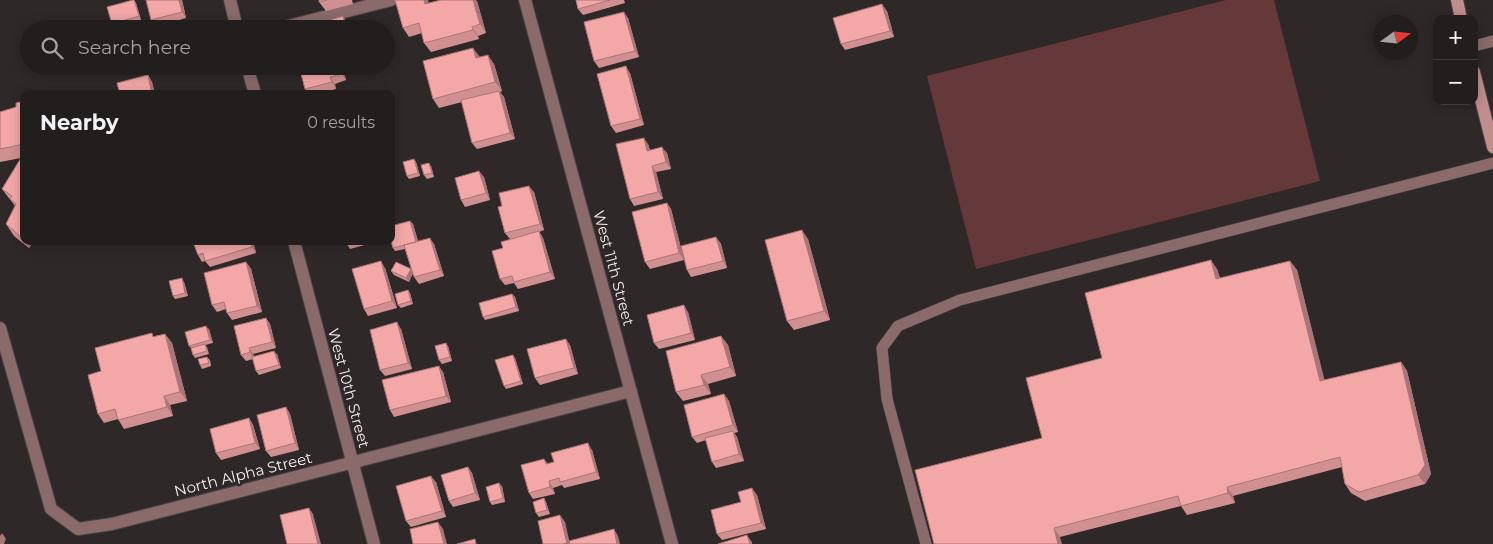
<!DOCTYPE html>
<html lang="en">
<head>
<meta charset="utf-8">
<style>
  :root { --surface:#231e1e; --page:#2f2b2b; --text:#f1f3f6; --muted:#a3a2a4; --line:#403c3c }
  body { margin:0; font-family:Montserrat,sans-serif; background:var(--page); color:var(--text) }
  .controls { position:absolute; right:15px; top:15px; display:grid; overflow:hidden; border-radius:10px; box-shadow:0 2px 12px #0003 }
  .controls button { width:45px; height:45px; display:grid; place-items:center; padding:0; border:0; border-bottom:1px solid var(--line); background:var(--surface); color:var(--text); font:25px sans-serif }
  .compass { position:absolute; left:1373px; top:15px; width:45px; height:45px; border-radius:50%; background:var(--surface); box-shadow:0 2px 12px #0003; rotate:75deg }
  .list { margin:0; padding:0; list-style:none }
  h2 { display:flex; justify-content:space-between; align-items:center; height:65px; margin:0; padding:0 20px; font-size:21px }
  h2 small { font-size:16px; font-weight:400; color:var(--muted) }
  .icon { flex:none; width:28px; height:28px; fill:none; stroke:currentColor; stroke-width:2; stroke-linecap:round; stroke-linejoin:round }
  .map { position:relative; flex:none; width:1493px; height:544px; overflow:hidden }
  .search { position:absolute; background:var(--surface); box-shadow:0 2px 12px #0003; left:20px; top:20px; width:375px; height:55px; display:flex; align-items:center; gap:12px; box-sizing:border-box; padding:0 18px; border-radius:28px; color:var(--muted); font-size:19px }
  .panel { position:absolute; background:var(--surface); box-shadow:0 2px 12px #0003; left:20px; top:90px; width:375px; height:155px; border-radius:10px }
  .map>svg:first-child { display:block }
  .green { fill:#653839 }
  .lines { fill:none; stroke-linecap:round; stroke-linejoin:round }
  .service-casing { stroke:#4b4444; stroke-width:12 }
  .minor-casing { stroke:#4b4444; stroke-width:14 }
  .secondary-casing { stroke:#4b4444; stroke-width:14 }
  .service { stroke:#8a6a6a; stroke-width:11 }
  .minor { stroke:#8a6a6a; stroke-width:12 }
  .secondary { stroke:#c08e8d; stroke-width:12 }
  .wall { fill:#d19090 }
  .shaded-wall { fill:#aa7575 }
  .building { fill:#f3a7a7; stroke:#aa7575 }
  .labels { text-anchor:middle; dominant-baseline:central; stroke-width:5; stroke-linejoin:round; paint-order:stroke }
  .street-label { font-size:15px; fill:#f6f1f0; stroke:#2f2828 }
</style>
</head>
<body>
<div class="map">
<svg width="1493" height="544" viewBox="0 0 1493 544">
  <rect width="100%" height="100%" fill="#2f2828"/>
  <path class="green" d="M 1226,0 L 1274,0 L 1320,181 L 976,269 L 927,76 Z"/>
  <g class="lines">
    <defs>
      <path id="service" d="M 1474,46 L 1493,41
        M 926,544 L 887,399 L 882,348 L 898,326 L 960,300 L 1493,163"/>
      <path id="minor" d="M 230,0 L 237,29
        M 525,0 L 672,544
        M 277,29 L 391,0
        M 247,66 L 255,94
        M 294,241 L 374,544
        M 0,328 L 51,509 L 78,529 L 112,524 L 631,391"/>
      <path id="secondary" d="M 1457,0 L 1461,19
        M 1474,72 L 1493,147"/>
    </defs>
    <use href="#service" class="service-casing"/>
    <use href="#minor" class="minor-casing"/>
    <use href="#secondary" class="secondary-casing"/>
    <use href="#service" class="service"/>
    <use href="#minor" class="minor"/>
    <use href="#secondary" class="secondary"/>
  </g>
  <path class="wall" d="M 134,0 L 136,3 L 141,20 L 114,27 L 112,24 Z
    M 182,0 L 186,18 L 156,27 L 151,20 Z
    M 319,0 L 352,0 L 353,4 L 326,11 L 319,2 Z
    M 576,0 L 624,0 L 625,3 L 583,15 L 578,9 Z
    M 477,1 L 486,33 L 478,36 L 479,39 L 431,52 L 424,43 L 422,33 L 409,37 L 403,28 L 429,3 Z
    M 887,11 L 894,37 L 845,50 L 841,44 Z
    M 628,18 L 639,57 L 599,68 L 594,61 Z
    M 480,57 L 494,64 L 502,91 L 500,92 L 504,97 L 515,139 L 477,149 L 472,143 L 462,102 L 439,108 L 433,99 Z
    M 299,66 L 342,66 L 346,80 L 335,84 L 336,89 L 317,94 L 308,94 L 305,89 Z
    M 630,73 L 644,125 L 616,133 L 611,126 Z
    M 148,75 L 152,82 L 155,94 L 120,94 Z
    M 24,101 L 24,241 L 34,241 L 29,248 L 14,236 L 6,224 L 15,206 L 2,189 L 21,158 L 0,162 L 0,112 L 16,107 Z
    M 648,144 L 650,150 L 667,153 L 671,169 L 656,172 L 663,199 L 634,206 L 630,199 Z
    M 414,159 L 416,162 L 420,176 L 409,179 L 407,176 Z
    M 431,166 L 434,177 L 427,179 L 424,175 Z
    M 484,177 L 490,200 L 465,207 L 461,200 Z
    M 534,192 L 544,230 L 539,232 L 543,238 L 555,279 L 518,289 L 514,283 L 505,285 L 500,279 L 503,248 L 510,239 L 505,233 L 502,206 Z
    M 667,203 L 671,209 L 684,260 L 650,269 L 645,262 Z
    M 410,221 L 413,224 L 418,241 L 434,244 L 444,276 L 419,284 L 414,277 L 413,273 L 409,282 L 394,275 L 391,271 L 412,272 L 405,249 L 395,251 L 393,248 Z
    M 716,237 L 721,244 L 727,268 L 691,277 L 687,270 Z
    M 808,239 L 830,320 L 794,330 L 787,321 Z
    M 253,241 L 256,253 L 210,267 L 205,261 L 202,262 L 198,255 Z
    M 345,241 L 380,241 L 350,249 Z
    M 1290,261 L 1297,270 L 1324,380 L 1401,362 L 1407,371 L 1431,474 L 1425,484 L 1365,501 L 1351,493 L 1345,484 L 1342,467 L 1233,496 L 1235,503 L 1187,515 L 1181,506 L 1060,537 L 934,544 L 1042,438 L 1217,269 L 1220,278 Z
    M 246,262 L 251,269 L 262,312 L 232,320 L 227,313 L 226,309 L 217,312 L 212,305 Z
    M 385,268 L 397,308 L 368,316 L 364,309 Z
    M 184,282 L 188,296 L 175,299 L 173,296 Z
    M 408,290 L 410,293 L 413,304 L 401,308 L 398,305 Z
    M 512,294 L 515,297 L 519,311 L 485,320 L 483,317 Z
    M 688,312 L 695,340 L 659,349 L 654,343 Z
    M 266,318 L 270,324 L 276,348 L 253,354 L 254,357 L 277,354 L 281,368 L 259,375 L 256,371 L 253,359 L 246,361 L 241,355 Z
    M 209,329 L 213,343 L 205,345 L 207,347 L 209,354 L 195,358 L 193,355 L 191,348 L 189,346 Z
    M 401,329 L 412,369 L 385,376 L 380,370 Z
    M 165,334 L 172,343 L 187,401 L 170,405 L 173,416 L 124,429 L 118,419 L 104,423 L 98,414 L 101,371 L 155,336 Z
    M 721,336 L 728,345 L 736,376 L 708,384 L 711,394 L 683,401 L 676,392 Z
    M 570,345 L 578,374 L 540,385 L 535,378 Z
    M 448,346 L 452,361 L 442,364 L 439,360 Z
    M 207,357 L 210,360 L 211,366 L 202,369 L 200,365 Z
    M 515,358 L 523,384 L 506,389 L 504,386 Z
    M 443,372 L 451,402 L 394,417 L 390,410 Z
    M 724,394 L 729,401 L 738,432 L 734,433 L 737,437 L 744,461 L 716,468 L 712,462 L 706,440 L 697,443 L 692,437 Z
    M 286,407 L 290,414 L 299,450 L 271,457 L 266,451 Z
    M 249,418 L 253,425 L 260,449 L 221,460 L 216,453 Z
    M 592,450 L 600,479 L 564,488 L 562,485 L 553,488 L 555,494 L 533,499 L 529,493 L 544,459 L 548,464 Z
    M 468,467 L 472,473 L 480,500 L 453,507 L 449,501 Z
    M 436,482 L 446,517 L 411,527 L 406,521 Z
    M 502,486 L 505,502 L 492,505 L 490,502 Z
    M 757,495 L 766,529 L 722,540 L 717,534 L 741,502 Z
    M 544,498 L 546,502 L 550,514 L 539,517 L 536,513 Z"/>
  <path class="shaded-wall" d="M 134,0 L 136,3 L 141,20 L 139,16 Z
    M 179,0 L 182,0 L 186,18 L 182,12 Z
    M 424,0 L 428,0 L 432,13 L 425,4 Z
    M 473,0 L 476,0 L 477,1 L 486,33 L 480,24 Z
    M 882,4 L 887,11 L 894,37 L 890,31 Z
    M 624,12 L 628,18 L 639,57 L 635,51 Z
    M 343,16 L 345,20 L 348,29 L 347,29 Z
    M 472,27 L 478,36 L 479,39 L 473,30 Z
    M 473,48 L 480,57 L 483,67 L 476,58 Z
    M 488,55 L 494,64 L 502,91 L 495,82 Z
    M 340,66 L 342,66 L 346,80 L 342,74 Z
    M 626,66 L 630,73 L 644,125 L 640,119 Z
    M 148,75 L 152,82 L 155,94 L 154,94 L 151,90 Z
    M 330,77 L 335,84 L 336,89 L 332,82 Z
    M 499,91 L 504,97 L 515,139 L 510,133 Z
    M 644,138 L 648,144 L 651,157 L 647,151 Z
    M 662,147 L 667,153 L 671,169 L 666,162 Z
    M 414,159 L 416,162 L 420,176 L 418,173 Z
    M 429,163 L 431,166 L 434,177 L 432,173 Z
    M 652,166 L 656,172 L 663,199 L 658,192 Z
    M 479,171 L 484,177 L 490,200 L 486,193 Z
    M 529,186 L 534,192 L 544,230 L 540,224 Z
    M 667,203 L 671,209 L 684,260 L 679,253 Z
    M 410,221 L 413,224 L 419,245 L 416,242 Z
    M 802,230 L 808,239 L 830,320 L 824,311 Z
    M 539,231 L 543,238 L 555,279 L 550,272 Z
    M 716,237 L 721,244 L 727,268 L 723,261 Z
    M 430,238 L 434,244 L 444,276 L 440,270 Z
    M 24,241 L 34,241 L 29,248 Z
    M 250,241 L 253,241 L 256,253 L 252,247 Z
    M 1211,260 L 1217,269 L 1223,288 L 1216,279 Z
    M 381,261 L 385,268 L 397,308 L 392,301 Z
    M 1290,261 L 1297,270 L 1327,390 L 1320,381 Z
    M 246,262 L 251,269 L 262,312 L 257,306 Z
    M 411,269 L 413,273 L 409,282 L 406,278 Z
    M 182,278 L 184,282 L 188,296 L 185,293 Z
    M 408,290 L 410,293 L 413,304 L 411,301 Z
    M 512,294 L 515,297 L 519,311 L 516,307 Z
    M 684,305 L 688,312 L 695,340 L 691,333 Z
    M 266,318 L 270,324 L 276,348 L 272,342 Z
    M 397,322 L 401,329 L 412,369 L 408,363 Z
    M 206,326 L 209,329 L 213,343 L 210,340 Z
    M 165,334 L 172,343 L 187,401 L 180,392 Z
    M 721,336 L 728,345 L 736,376 L 730,367 Z
    M 566,339 L 570,345 L 578,374 L 574,368 Z
    M 446,343 L 448,346 L 452,361 L 450,357 Z
    M 249,348 L 253,354 L 254,359 L 250,352 Z
    M 274,351 L 277,354 L 281,368 L 279,365 Z
    M 513,355 L 515,358 L 523,384 L 521,381 Z
    M 1401,362 L 1407,371 L 1431,474 L 1425,484 L 1418,475 Z
    M 439,366 L 443,372 L 451,402 L 446,396 Z
    M 701,375 L 708,384 L 711,394 L 704,385 Z
    M 724,394 L 729,401 L 738,432 L 733,425 Z
    M 164,396 L 170,405 L 173,416 L 167,407 Z
    M 286,407 L 290,414 L 299,450 L 295,443 Z
    M 249,418 L 253,425 L 260,449 L 255,443 Z
    M 733,431 L 737,437 L 744,461 L 739,454 Z
    M 588,443 L 592,450 L 600,479 L 596,472 Z
    M 468,467 L 472,473 L 480,500 L 475,493 Z
    M 431,476 L 436,482 L 446,517 L 442,511 Z
    M 549,481 L 553,488 L 555,494 L 550,487 Z
    M 499,483 L 502,486 L 505,502 L 503,498 Z
    M 1227,487 L 1233,496 L 1235,503 L 1228,493 Z
    M 752,488 L 757,495 L 766,529 L 761,523 Z
    M 544,498 L 546,502 L 550,514 L 547,510 Z
    M 309,508 L 313,514 L 321,544 L 318,544 Z
    M 560,515 L 565,522 L 570,544 L 567,544 L 567,543 Z
    M 438,522 L 443,529 L 447,544 L 444,544 Z
    M 1054,528 L 1060,537 L 1062,544 L 1058,544 Z
    M 614,529 L 618,536 L 620,544 L 617,544 Z
    M 2,533 L 6,539 L 4,544 L 0,544 L 0,536 Z
    M 747,535 L 752,542 L 752,544 L 750,544 Z"/>
  <path class="building" d="M 133,0 L 134,0 L 139,16 L 112,24 L 107,7 Z
    M 146,0 L 179,0 L 182,12 L 151,20 Z
    M 319,0 L 327,0 L 319,2 Z
    M 395,0 L 424,0 L 425,4 L 441,0 L 473,0 L 480,24 L 472,27 L 473,30 L 424,43 L 419,23 L 403,28 Z
    M 576,0 L 610,0 L 578,9 Z
    M 882,4 L 890,31 L 841,44 L 833,18 Z
    M 624,12 L 635,51 L 594,61 L 584,22 Z
    M 343,16 L 347,29 L 322,29 L 320,23 Z
    M 139,25 L 140,29 L 125,29 Z
    M 473,48 L 476,58 L 488,55 L 495,82 L 433,99 L 423,61 Z
    M 299,66 L 340,66 L 342,74 L 330,77 L 332,82 L 305,89 Z
    M 626,66 L 640,119 L 611,126 L 597,74 Z
    M 148,75 L 151,90 L 134,94 L 120,94 L 117,83 Z
    M 499,91 L 510,133 L 472,143 L 461,100 Z
    M 24,101 L 24,144 L 0,149 L 0,112 L 16,107 L 16,103 Z
    M 644,138 L 647,151 L 662,147 L 666,162 L 652,166 L 658,192 L 630,199 L 616,144 Z
    M 24,153 L 24,233 L 21,237 L 6,224 L 16,204 L 10,199 L 12,196 L 2,189 Z
    M 414,159 L 418,173 L 407,176 L 403,162 Z
    M 429,163 L 432,173 L 424,175 L 421,165 Z
    M 479,171 L 486,193 L 461,200 L 455,178 Z
    M 529,186 L 540,224 L 505,233 L 498,207 L 502,206 L 499,193 Z
    M 667,203 L 679,253 L 645,262 L 632,212 Z
    M 410,221 L 416,242 L 393,248 L 391,241 L 391,226 Z
    M 802,230 L 824,311 L 787,321 L 765,240 Z
    M 539,231 L 550,272 L 514,282 L 512,276 L 500,279 L 492,251 L 503,248 L 501,242 Z
    M 716,237 L 723,261 L 687,270 L 681,246 Z
    M 430,238 L 440,270 L 414,277 L 404,245 Z
    M 194,241 L 250,241 L 252,247 L 205,261 L 203,253 L 198,255 L 193,242 Z
    M 1211,260 L 1216,279 L 1290,261 L 1320,381 L 1401,362 L 1425,465 L 1418,475 L 1359,492 L 1345,484 L 1340,457 L 1227,487 L 1228,493 L 1181,506 L 1178,496 L 1054,528 L 1058,544 L 934,544 L 915,470 L 1042,438 L 1026,378 L 1102,358 L 1085,293 Z
    M 381,261 L 392,301 L 364,309 L 352,269 Z
    M 246,262 L 257,306 L 227,313 L 224,302 L 212,305 L 204,273 Z
    M 396,262 L 411,269 L 406,278 L 391,271 Z
    M 182,278 L 185,293 L 173,296 L 169,281 Z
    M 408,290 L 411,301 L 398,305 L 395,294 Z
    M 512,294 L 516,307 L 483,317 L 479,303 Z
    M 684,305 L 691,333 L 654,343 L 647,315 Z
    M 266,318 L 272,342 L 249,348 L 250,352 L 241,355 L 234,326 Z
    M 397,322 L 408,363 L 380,370 L 370,330 Z
    M 206,326 L 210,340 L 189,346 L 185,332 Z
    M 152,333 L 153,337 L 165,334 L 180,392 L 164,396 L 167,407 L 118,420 L 115,409 L 98,414 L 88,375 L 101,371 L 95,348 Z
    M 721,336 L 730,367 L 701,375 L 704,385 L 676,392 L 666,351 Z
    M 566,339 L 574,368 L 535,378 L 527,349 Z
    M 446,343 L 450,357 L 439,360 L 435,346 Z
    M 205,344 L 207,351 L 193,355 L 191,348 Z
    M 274,351 L 279,365 L 256,371 L 252,357 Z
    M 513,355 L 521,381 L 504,386 L 495,360 Z
    M 207,357 L 209,363 L 200,365 L 198,359 Z
    M 439,366 L 446,396 L 390,410 L 382,380 Z
    M 724,394 L 733,425 L 692,437 L 684,405 Z
    M 286,407 L 295,443 L 266,451 L 257,415 Z
    M 249,418 L 255,443 L 216,453 L 210,429 Z
    M 733,431 L 739,454 L 712,462 L 705,438 Z
    M 588,443 L 596,472 L 560,482 L 559,478 L 549,481 L 550,487 L 529,493 L 521,465 L 544,459 L 546,464 L 554,462 L 551,453 Z
    M 468,467 L 475,493 L 449,501 L 441,475 Z
    M 431,476 L 442,511 L 406,521 L 396,486 Z
    M 499,483 L 503,498 L 490,502 L 486,487 Z
    M 752,488 L 761,523 L 717,534 L 711,510 L 741,502 L 738,492 Z
    M 544,498 L 547,510 L 536,513 L 533,502 Z
    M 309,508 L 318,544 L 287,544 L 280,515 Z
    M 560,515 L 567,543 L 563,544 L 543,544 L 538,521 Z
    M 438,522 L 444,544 L 413,544 L 410,529 Z
    M 614,529 L 617,544 L 570,544 L 569,541 Z
    M 747,535 L 750,544 L 718,544 Z
    M 475,539 L 476,544 L 457,544 Z"/>
  <g class="labels">
    <g class="street-label">
      <text transform="translate(614 268) rotate(75)">West 11th Street</text>
      <text transform="translate(349 388) rotate(75)">West 10th Street</text>
      <text transform="translate(243 474) rotate(-14)">North Alpha Street</text>
    </g>
  </g>
</svg>
<div class="controls">
<button>+</button>
<button>−</button>
</div>
<svg class="compass" viewBox="-18 -18 36 36"><path d="M0-13l5 13h-10z" fill="#e53935"/><path d="M0 13l5-13h-10z" fill="#a3a2a4"/></svg>
<div class="search"><svg class="icon" aria-label="search" viewBox="0 0 24 24"><circle cx="10" cy="10" r="6"/><path d="M15 15l6 6"/></svg>Search here</div>
<section class="panel">
<h2>Nearby<small>0 results</small></h2>
<ul class="list">
</ul>
</section>
</div>
</body>
</html>
